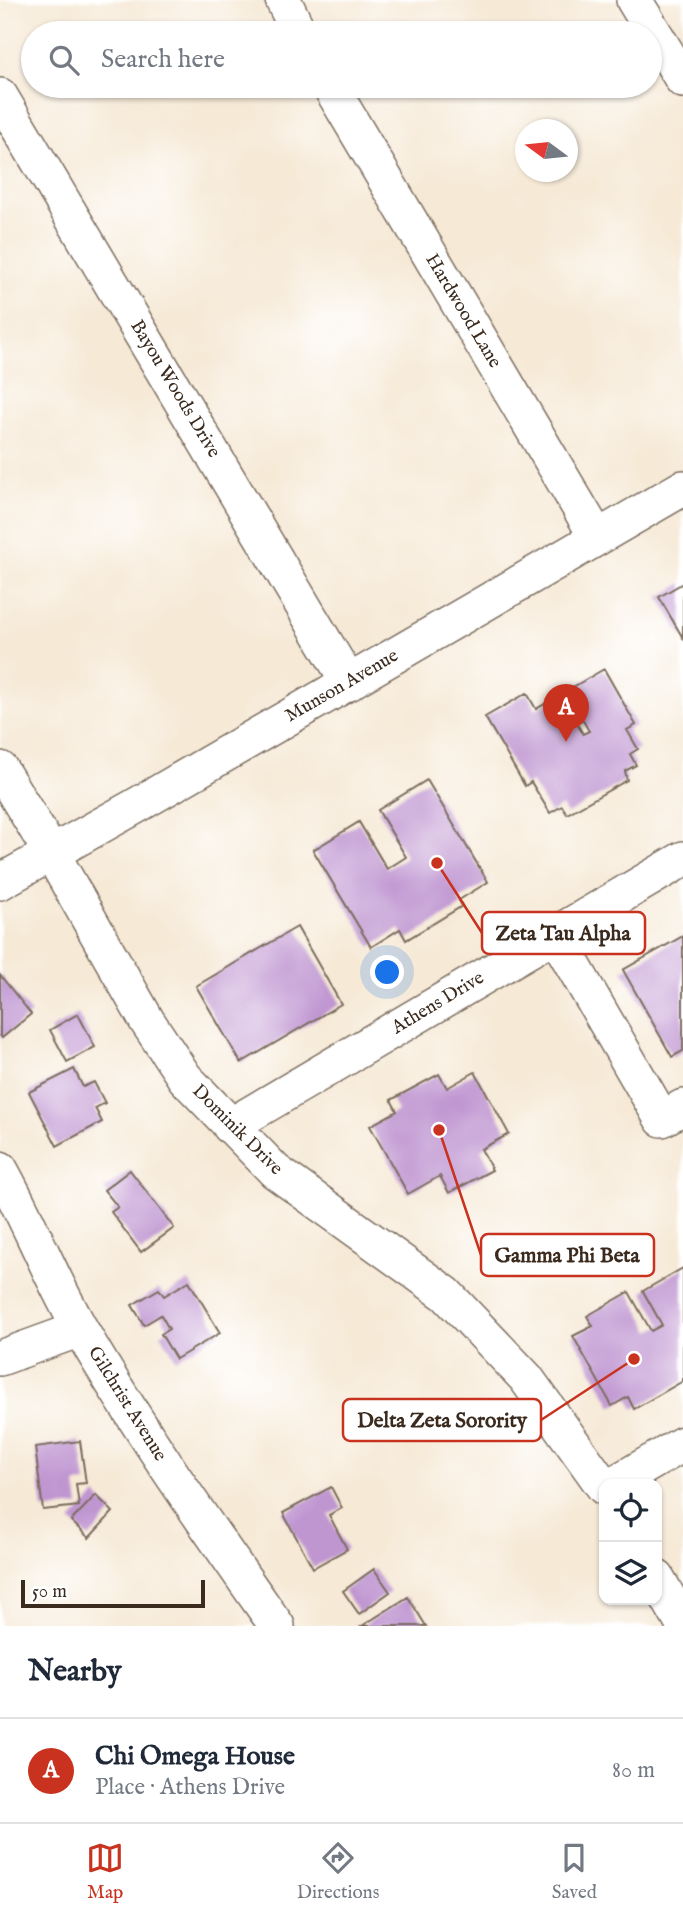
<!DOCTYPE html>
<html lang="en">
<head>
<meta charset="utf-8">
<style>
  :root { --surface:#fff; --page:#f6f6f7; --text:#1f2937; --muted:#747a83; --line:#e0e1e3; --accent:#c8321e }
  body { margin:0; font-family:"IM FELL English",serif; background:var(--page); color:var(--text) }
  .controls { position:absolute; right:21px; bottom:21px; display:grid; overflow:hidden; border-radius:14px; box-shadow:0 2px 5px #0004 }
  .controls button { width:63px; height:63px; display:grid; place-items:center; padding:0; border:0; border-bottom:2px solid var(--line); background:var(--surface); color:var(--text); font:35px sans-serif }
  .compass { position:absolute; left:515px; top:119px; width:63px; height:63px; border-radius:50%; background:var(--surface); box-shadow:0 2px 5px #0004; rotate:285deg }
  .scale { position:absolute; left:21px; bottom:18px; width:184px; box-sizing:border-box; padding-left:7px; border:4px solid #3b2a1e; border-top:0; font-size:19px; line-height:24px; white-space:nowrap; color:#3b2a1e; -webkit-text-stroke:5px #fff; paint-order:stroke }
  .you { position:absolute; left:388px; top:973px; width:24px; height:24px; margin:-18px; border:5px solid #fff; border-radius:50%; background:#1a73e8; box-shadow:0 0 0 10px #1a73e833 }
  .badge { display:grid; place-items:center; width:46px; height:46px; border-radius:50%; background:var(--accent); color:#fff; font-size:23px; font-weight:700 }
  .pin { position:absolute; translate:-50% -58px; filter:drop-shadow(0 2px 4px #0008) }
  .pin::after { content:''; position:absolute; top:37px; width:24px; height:21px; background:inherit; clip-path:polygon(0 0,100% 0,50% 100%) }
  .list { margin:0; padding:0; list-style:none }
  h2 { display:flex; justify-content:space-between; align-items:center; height:91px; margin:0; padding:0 28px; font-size:30px }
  h2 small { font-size:23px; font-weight:400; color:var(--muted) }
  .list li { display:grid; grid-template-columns:46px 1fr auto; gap:21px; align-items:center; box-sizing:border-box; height:105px; padding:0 28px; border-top:2px solid var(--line) }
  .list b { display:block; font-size:26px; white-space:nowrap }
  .list p { margin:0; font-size:23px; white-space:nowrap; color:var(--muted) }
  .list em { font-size:23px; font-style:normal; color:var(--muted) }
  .icon { flex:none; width:38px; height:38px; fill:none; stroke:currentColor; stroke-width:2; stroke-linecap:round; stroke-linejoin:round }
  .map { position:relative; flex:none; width:683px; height:1626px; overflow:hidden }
  .search { position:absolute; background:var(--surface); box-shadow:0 2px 5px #0004; left:21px; right:21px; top:21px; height:77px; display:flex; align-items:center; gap:18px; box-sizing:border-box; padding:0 24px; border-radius:38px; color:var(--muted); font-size:26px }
  .sheet { height:196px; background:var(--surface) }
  nav { display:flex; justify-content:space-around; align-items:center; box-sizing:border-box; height:98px; border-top:2px solid var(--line); background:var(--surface); font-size:19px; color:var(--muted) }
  nav a { display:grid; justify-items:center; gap:4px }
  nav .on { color:var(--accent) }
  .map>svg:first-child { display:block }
  .building { fill:#c096d1 }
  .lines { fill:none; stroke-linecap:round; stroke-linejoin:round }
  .minor-casing { stroke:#7c6d5e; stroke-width:38 }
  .minor { stroke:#fff; stroke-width:35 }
  .labels { text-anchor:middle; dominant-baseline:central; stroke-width:5; stroke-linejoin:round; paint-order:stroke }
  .street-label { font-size:19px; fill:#3b2a1e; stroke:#fff }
  .leader { fill:none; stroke:#c8321e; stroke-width:2.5 }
  .callout-dot { fill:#c8321e; stroke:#fff; stroke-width:2.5 }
  .callout { fill:#fff; stroke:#c8321e; stroke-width:2.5 }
  .callout-label { font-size:21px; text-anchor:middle; font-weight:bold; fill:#3b2a1e }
</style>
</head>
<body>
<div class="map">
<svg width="683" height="1626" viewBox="0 0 683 1626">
  <rect width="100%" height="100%" fill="#fff"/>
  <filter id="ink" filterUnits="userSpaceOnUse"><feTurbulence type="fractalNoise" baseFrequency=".0143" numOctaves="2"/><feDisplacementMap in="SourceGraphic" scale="14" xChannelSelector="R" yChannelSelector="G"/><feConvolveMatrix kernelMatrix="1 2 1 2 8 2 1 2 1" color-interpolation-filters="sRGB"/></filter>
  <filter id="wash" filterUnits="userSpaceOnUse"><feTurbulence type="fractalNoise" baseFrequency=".00686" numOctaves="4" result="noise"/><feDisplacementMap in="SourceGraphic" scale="28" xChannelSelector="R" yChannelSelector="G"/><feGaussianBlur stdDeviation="1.57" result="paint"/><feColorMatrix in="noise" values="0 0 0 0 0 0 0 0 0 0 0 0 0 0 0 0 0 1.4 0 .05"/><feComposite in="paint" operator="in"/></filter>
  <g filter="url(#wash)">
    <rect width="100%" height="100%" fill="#f6e9d6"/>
    <g id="blocks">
      <path class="building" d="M 683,583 L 683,638 L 659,597 Z
        M 604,669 L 636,725 L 627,730 L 638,749 L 630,754 L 636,765 L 625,771 L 627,780 L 567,814 L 562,806 L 550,813 L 531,782 L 525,786 L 485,717 L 527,693 L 536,709 L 560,695 L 583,734 L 589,731 L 566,691 Z
        M 427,780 L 488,882 L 459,900 L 462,906 L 406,940 L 400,929 L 371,947 L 313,850 L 359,822 L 387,869 L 406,857 L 378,810 Z
        M 297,927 L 341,1004 L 241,1063 L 196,986 Z
        M 683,936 L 683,1051 L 672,1057 L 623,970 Z
        M 0,975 L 31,1014 L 2,1038 L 0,1035 Z
        M 78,1014 L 95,1047 L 67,1062 L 50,1030 Z
        M 74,1069 L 83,1087 L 94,1082 L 105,1103 L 95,1108 L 102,1122 L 57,1146 L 29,1092 Z
        M 475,1072 L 509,1134 L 481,1149 L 492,1170 L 449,1193 L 440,1176 L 408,1194 L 370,1126 L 397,1111 L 391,1100 L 439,1074 L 447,1088 Z
        M 130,1170 L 174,1228 L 141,1252 L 111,1212 L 118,1207 L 104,1190 Z
        M 683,1268 L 683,1381 L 634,1409 L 628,1397 L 612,1406 L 573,1336 L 593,1326 L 587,1316 L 629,1292 L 651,1331 L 662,1325 L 643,1291 Z
        M 189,1281 L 220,1333 L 176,1359 L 161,1334 L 169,1329 L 161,1315 L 144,1325 L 132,1305 L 159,1289 L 164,1296 Z
        M 80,1441 L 86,1483 L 76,1484 L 79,1506 L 43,1510 L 35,1447 Z
        M 331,1487 L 342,1508 L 329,1515 L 347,1549 L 313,1568 L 283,1513 Z
        M 96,1495 L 113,1512 L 89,1538 L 71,1521 Z
        M 374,1569 L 390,1592 L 359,1614 L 343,1591 Z
        M 408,1597 L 426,1626 L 362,1626 Z"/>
    </g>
  </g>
  <g filter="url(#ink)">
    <use href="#blocks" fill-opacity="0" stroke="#7c6d5e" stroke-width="2"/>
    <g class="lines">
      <defs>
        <path id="minor" d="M 283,0 L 299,33
          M 634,0 L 683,80
          M 330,86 L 597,537
          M 0,96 L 349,683
          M 0,769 L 52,854 L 147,1021 L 185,1078 L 275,1171 L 446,1294 L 526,1378 L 604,1487
          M 0,882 L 134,807 L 683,488
          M 555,934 L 662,1119 L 683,1107
          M 230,1126 L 683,859
          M 0,1169 C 30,1222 51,1279 82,1332 C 141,1433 209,1529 277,1626
          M 0,1358 L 80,1329
          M 614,1484 L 683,1444
          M 657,1578 L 683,1624"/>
      </defs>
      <use href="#minor" class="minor-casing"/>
      <use href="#minor" class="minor"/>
    </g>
  </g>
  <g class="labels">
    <g class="street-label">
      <text transform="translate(463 311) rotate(59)">Hardwood Lane</text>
      <text transform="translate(175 389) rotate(59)">Bayou Woods Drive</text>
      <text transform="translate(342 686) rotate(-30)">Munson Avenue</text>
      <text transform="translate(438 1003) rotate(-31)">Athens Drive</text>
      <text transform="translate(237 1130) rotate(45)">Dominik Drive</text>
      <text transform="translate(127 1404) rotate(58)">Gilchrist Avenue</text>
    </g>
  </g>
  <path class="leader" d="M437 863L482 933M439 1130L481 1255M634 1359L541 1420"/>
  <g class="callout-dot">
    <circle cx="437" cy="863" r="7"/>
    <circle cx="439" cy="1130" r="7"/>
    <circle cx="634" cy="1359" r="7"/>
  </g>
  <g class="callout">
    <rect x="482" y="912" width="163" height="42" rx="7"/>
    <rect x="481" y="1234" width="173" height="42" rx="7"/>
    <rect x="343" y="1399" width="198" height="42" rx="7"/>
  </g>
  <g class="callout-label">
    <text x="563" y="940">Zeta Tau Alpha</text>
    <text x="567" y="1262">Gamma Phi Beta</text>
    <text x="442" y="1427">Delta Zeta Sorority</text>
  </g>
</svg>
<div class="controls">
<button><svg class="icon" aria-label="locate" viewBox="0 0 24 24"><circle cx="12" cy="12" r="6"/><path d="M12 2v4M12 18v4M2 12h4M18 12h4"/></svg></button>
<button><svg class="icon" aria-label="layers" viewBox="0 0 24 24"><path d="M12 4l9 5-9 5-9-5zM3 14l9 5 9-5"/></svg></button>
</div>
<svg class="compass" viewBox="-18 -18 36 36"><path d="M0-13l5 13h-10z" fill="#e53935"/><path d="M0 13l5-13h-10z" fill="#747a83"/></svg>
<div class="scale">50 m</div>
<div class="you"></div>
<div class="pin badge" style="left:566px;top:742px">A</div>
<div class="search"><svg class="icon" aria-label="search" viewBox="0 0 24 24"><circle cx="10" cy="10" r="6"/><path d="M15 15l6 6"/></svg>Search here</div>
</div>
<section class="sheet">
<h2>Nearby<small></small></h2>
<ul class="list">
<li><span class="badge">A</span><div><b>Chi Omega House</b><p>Place · Athens Drive</p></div><em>80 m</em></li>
</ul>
</section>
<nav>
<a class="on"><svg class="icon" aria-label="map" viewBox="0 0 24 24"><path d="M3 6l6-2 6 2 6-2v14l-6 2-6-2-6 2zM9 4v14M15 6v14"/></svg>Map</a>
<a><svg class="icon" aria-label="directions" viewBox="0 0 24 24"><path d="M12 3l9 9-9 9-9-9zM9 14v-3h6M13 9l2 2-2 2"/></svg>Directions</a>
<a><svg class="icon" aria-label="saved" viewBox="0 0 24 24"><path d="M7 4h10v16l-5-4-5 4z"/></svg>Saved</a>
</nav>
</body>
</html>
